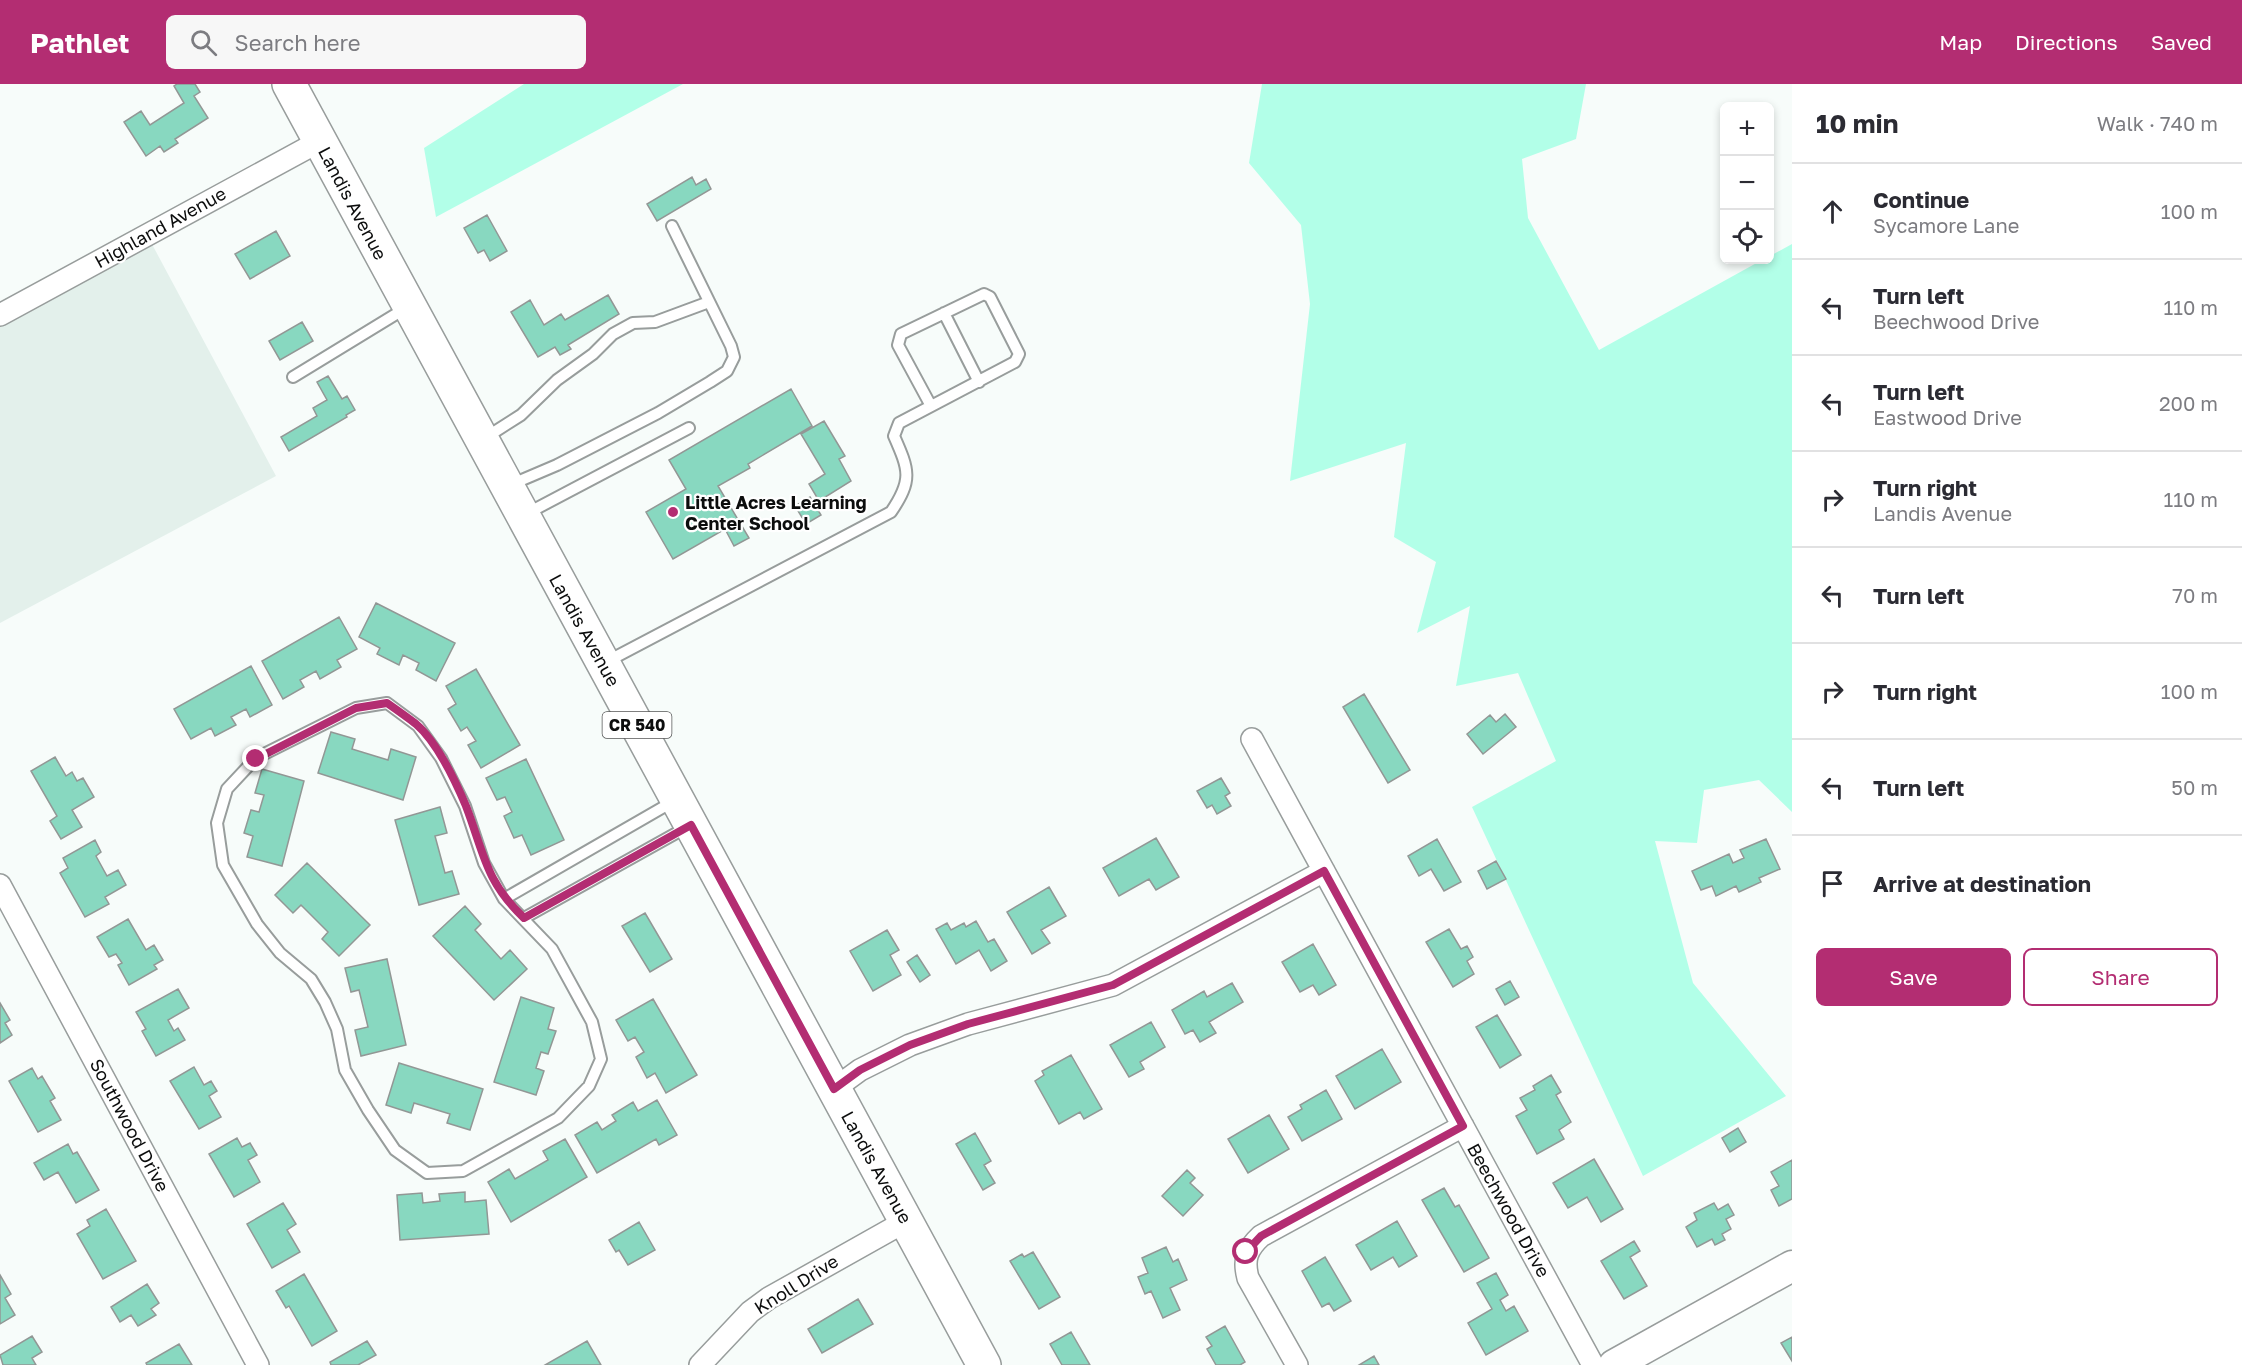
<!DOCTYPE html>
<html lang="en">
<head>
<meta charset="utf-8">
<style>
  :root { --surface:#fff; --page:#f7f7f7; --text:#2b2b33; --muted:#7c7c81; --line:#e1e1e2; --accent:#b32d72 }
  body { margin:0; font-family:"Golos Text",sans-serif; background:var(--page); color:var(--text) }
  .controls { position:absolute; right:18px; top:18px; display:grid; overflow:hidden; border-radius:9px; box-shadow:0 3px 9px #0003 }
  .controls button { width:54px; height:54px; display:grid; place-items:center; padding:0; border:0; border-bottom:2px solid var(--line); background:var(--surface); color:var(--text); font:30px sans-serif }
  .stop { position:absolute; width:18px; height:18px; margin:-14px; border:4px solid #b32d72; border-radius:50%; background:#fff }
  .stop.end { background:#b32d72; border-color:#fff; box-shadow:0 2px 6px #0008 }
  .list { margin:0; padding:0; list-style:none }
  h2 { display:flex; justify-content:space-between; align-items:center; height:78px; margin:0; padding:0 24px; font-size:26px }
  h2 small { font-size:20px; font-weight:400; color:var(--muted) }
  .list li { display:grid; grid-template-columns:39px 1fr auto; gap:18px; align-items:center; box-sizing:border-box; height:96px; padding:0 24px; border-top:2px solid var(--line) }
  .list b { display:block; font-size:22px; white-space:nowrap }
  .list p { margin:0; font-size:20px; white-space:nowrap; color:var(--muted) }
  .list em { font-size:20px; font-style:normal; color:var(--muted) }
  .actions { display:flex; gap:12px; padding:18px 24px }
  .actions a { flex:1; padding:14px 0; border:2px solid var(--accent); border-radius:9px; text-align:center; font-size:21px; color:var(--accent) }
  .actions .main { background:var(--accent); color:#fff }
  .icon { flex:none; width:33px; height:33px; fill:none; stroke:currentColor; stroke-width:2; stroke-linecap:round; stroke-linejoin:round }
  .map { position:relative; flex:none; width:1792px; height:1281px; overflow:hidden }
  header { display:flex; align-items:center; gap:36px; box-sizing:border-box; height:84px; padding:0 30px; background:var(--accent); color:#fff }
  header strong { font-size:28px }
  nav { display:flex; gap:33px; margin-inline-start:auto; font-size:21px }
  .search { width:420px; height:54px; background:var(--page); display:flex; align-items:center; gap:15px; box-sizing:border-box; padding:0 21px; border-radius:9px; color:var(--muted); font-size:22px }
  main { display:flex }
  aside { flex:1; background:var(--surface) }
  .map>svg:first-child { display:block }
  .built { fill:#e3f0eb }
  .green { fill:#b2ffe8 }
  .building { fill:#88d8c0; stroke:#929795; stroke-width:1.5 }
  .lines { fill:none; stroke-linecap:round; stroke-linejoin:round }
  .lane-casing { stroke:#989d9c; stroke-width:14 }
  .street-casing { stroke:#989d9c; stroke-width:24 }
  .secondary-casing { stroke:#989d9c; stroke-width:33 }
  .primary-casing { stroke:#989d9c; stroke-width:36 }
  .lane { stroke:#fff; stroke-width:10 }
  .street { stroke:#fff; stroke-width:21 }
  .secondary { stroke:#fff; stroke-width:30 }
  .primary { stroke:#fff; stroke-width:33 }
  .route { stroke:#b32d72; stroke-width:8 }
  .poi-dot { fill:#b32d72; stroke:#fff; stroke-width:2 }
  .labels { text-anchor:middle; dominant-baseline:central; stroke-width:4.5; stroke-linejoin:round; paint-order:stroke }
  .shield { fill:#fff; stroke:#555656; stroke-width:1.5 }
  .shield-label { font-size:16px; font-weight:bold; fill:#0c0d0d }
  .street-label { font-size:18px; fill:#0c0d0d; stroke:#fff }
  .poi-label { font-size:18px; font-weight:bold; fill:#0c0d0d; stroke:#fff; text-anchor:start }
</style>
</head>
<body>
<header>
<strong>Pathlet</strong>
<div class="search"><svg class="icon" aria-label="search" viewBox="0 0 24 24"><circle cx="10" cy="10" r="6"/><path d="M15 15l6 6"/></svg>Search here</div>
<nav><a>Map</a><a>Directions</a><a>Saved</a></nav>
</header>
<main>
<div class="map">
<svg width="1792" height="1281" viewBox="0 0 1792 1281">
  <rect width="100%" height="100%" fill="#f7fcfa"/>
  <path class="built" d="M 146,149 L 276,392 L 0,539 L 0,228 Z"/>
  <path class="green" d="M 524,0 L 683,0 L 436,133 L 424,64 Z
    M 1262,0 L 1586,0 L 1576,55 L 1522,75 L 1528,134 L 1599,266 L 1762,176 L 1770,176 L 1770,172 L 1792,160 L 1792,728 L 1759,696 L 1704,706 L 1697,759 L 1655,757 L 1693,899 L 1786,1012 L 1643,1092 L 1472,723 L 1556,677 L 1518,589 L 1456,602 L 1470,522 L 1417,549 L 1436,478 L 1394,453 L 1406,359 L 1290,397 L 1310,220 L 1301,141 L 1249,79 Z"/>
  <path class="building" d="M 177,0 L 195,0 L 200,8 L 194,12 L 208,34 L 175,55 L 178,59 L 164,68 L 160,62 L 146,72 L 124,38 L 141,27 L 150,41 L 184,19 L 174,2 Z
    M 692,93 L 696,101 L 706,95 L 711,105 L 657,137 L 647,120 Z
    M 487,131 L 507,167 L 490,177 L 484,166 L 478,169 L 464,144 Z
    M 276,147 L 290,172 L 250,195 L 235,170 Z
    M 608,211 L 619,230 L 568,261 L 571,265 L 560,271 L 555,263 L 538,273 L 511,228 L 530,216 L 544,241 L 561,230 L 565,236 Z
    M 302,238 L 313,257 L 280,276 L 269,257 Z
    M 328,292 L 342,315 L 347,312 L 355,326 L 346,331 L 347,333 L 289,367 L 281,353 L 317,332 L 313,324 L 327,316 L 317,298 Z
    M 791,305 L 812,342 L 748,380 L 750,384 L 718,402 L 749,454 L 734,462 L 725,445 L 673,475 L 646,428 L 686,405 L 669,376 Z
    M 824,337 L 845,372 L 839,375 L 851,397 L 819,417 L 809,400 L 825,390 L 801,350 Z
    M 810,413 L 821,431 L 806,440 L 795,422 Z
    M 376,519 L 455,559 L 436,597 L 416,586 L 419,579 L 403,571 L 399,581 L 377,570 L 380,564 L 359,553 Z
    M 339,533 L 357,565 L 337,576 L 341,583 L 320,595 L 316,587 L 300,596 L 304,603 L 283,615 L 262,577 Z
    M 251,582 L 272,621 L 250,633 L 246,625 L 231,633 L 236,641 L 215,652 L 211,644 L 191,655 L 174,625 Z
    M 476,585 L 520,661 L 481,684 L 468,661 L 476,657 L 467,643 L 461,647 L 448,625 L 456,620 L 446,602 Z
    M 1364,610 L 1410,686 L 1388,699 L 1343,623 Z
    M 1505,630 L 1516,643 L 1483,670 L 1467,650 L 1490,631 L 1496,638 Z
    M 331,648 L 355,655 L 352,665 L 388,676 L 391,665 L 416,673 L 403,716 L 318,689 Z
    M 55,673 L 66,692 L 72,688 L 77,697 L 83,694 L 94,713 L 72,726 L 82,743 L 61,755 L 50,737 L 57,732 L 31,687 Z
    M 526,675 L 564,756 L 531,771 L 522,751 L 514,754 L 504,732 L 512,728 L 505,713 L 497,716 L 486,694 Z
    M 262,685 L 304,697 L 282,782 L 247,773 L 253,752 L 244,749 L 251,726 L 259,728 L 264,711 L 255,709 Z
    M 1221,694 L 1230,709 L 1225,712 L 1231,722 L 1217,730 L 1212,721 L 1207,724 L 1197,707 Z
    M 440,723 L 447,749 L 435,752 L 445,789 L 452,787 L 459,810 L 419,821 L 395,736 Z
    M 1156,754 L 1179,793 L 1156,806 L 1149,795 L 1119,812 L 1103,784 Z
    M 1437,755 L 1461,798 L 1444,807 L 1431,785 L 1419,792 L 1408,772 Z
    M 1766,755 L 1780,785 L 1759,794 L 1761,798 L 1739,808 L 1736,802 L 1716,812 L 1712,802 L 1701,806 L 1692,787 L 1729,770 L 1733,779 L 1744,774 L 1740,766 Z
    M 95,756 L 101,768 L 96,772 L 107,792 L 118,786 L 126,801 L 105,813 L 109,820 L 85,833 L 60,789 L 68,784 L 63,774 Z
    M 1496,777 L 1506,795 L 1487,805 L 1478,787 Z
    M 307,779 L 370,841 L 339,872 L 322,855 L 328,848 L 301,821 L 293,829 L 275,811 Z
    M 1049,803 L 1066,832 L 1041,846 L 1050,859 L 1032,870 L 1007,828 Z
    M 465,822 L 481,840 L 475,846 L 501,875 L 510,866 L 527,885 L 494,916 L 433,852 Z
    M 645,829 L 672,875 L 650,888 L 622,842 Z
    M 128,835 L 146,866 L 154,861 L 163,876 L 154,881 L 157,885 L 129,901 L 118,881 L 122,879 L 116,870 L 109,873 L 97,853 Z
    M 976,837 L 988,858 L 994,855 L 1007,877 L 991,887 L 979,866 L 956,880 L 936,845 L 947,839 L 951,846 L 964,839 L 966,843 Z
    M 1449,845 L 1461,865 L 1467,862 L 1473,873 L 1467,877 L 1474,890 L 1453,903 L 1426,858 Z
    M 887,846 L 899,866 L 890,871 L 901,891 L 873,907 L 850,867 Z
    M 1313,860 L 1336,901 L 1319,911 L 1313,901 L 1300,908 L 1282,878 Z
    M 917,871 L 930,891 L 920,898 L 907,878 Z
    M 387,875 L 406,961 L 361,972 L 355,946 L 368,943 L 359,906 L 351,908 L 345,884 Z
    M 1510,897 L 1519,913 L 1505,921 L 1496,905 Z
    M 1232,899 L 1243,918 L 1209,938 L 1216,949 L 1200,958 L 1193,946 L 1185,950 L 1172,926 L 1204,907 L 1207,913 Z
    M 178,905 L 189,924 L 168,936 L 174,947 L 178,944 L 185,956 L 156,972 L 142,947 L 146,945 L 136,928 Z
    M 521,913 L 554,924 L 548,945 L 556,947 L 548,970 L 541,968 L 536,984 L 544,987 L 536,1011 L 494,998 Z
    M 653,915 L 697,991 L 666,1009 L 655,989 L 647,994 L 636,973 L 644,968 L 635,953 L 628,957 L 616,936 Z
    M 0,919 L 10,936 L 5,939 L 12,951 L 0,959 Z
    M 1497,931 L 1521,971 L 1500,984 L 1476,943 Z
    M 1151,938 L 1165,963 L 1140,978 L 1144,985 L 1129,993 L 1110,961 Z
    M 1382,965 L 1401,998 L 1355,1025 L 1336,992 Z
    M 1071,971 L 1102,1025 L 1084,1035 L 1080,1028 L 1059,1040 L 1035,997 L 1044,991 L 1042,987 Z
    M 399,979 L 483,1005 L 470,1046 L 447,1039 L 450,1030 L 414,1019 L 411,1029 L 386,1021 Z
    M 194,983 L 204,1001 L 211,997 L 217,1007 L 209,1012 L 221,1033 L 199,1045 L 170,997 Z
    M 32,984 L 38,995 L 42,992 L 55,1014 L 50,1017 L 61,1036 L 38,1048 L 9,997 Z
    M 1551,991 L 1561,1008 L 1556,1011 L 1571,1038 L 1559,1046 L 1564,1055 L 1537,1070 L 1516,1032 L 1527,1026 L 1520,1014 L 1535,1006 L 1533,1002 Z
    M 1326,1006 L 1342,1035 L 1302,1057 L 1288,1033 L 1302,1025 L 1300,1021 Z
    M 657,1016 L 677,1051 L 659,1061 L 656,1055 L 597,1089 L 575,1051 L 597,1038 L 602,1046 L 616,1037 L 612,1031 L 633,1018 L 638,1027 Z
    M 1269,1031 L 1289,1065 L 1248,1089 L 1228,1055 Z
    M 1738,1044 L 1746,1058 L 1730,1068 L 1722,1054 Z
    M 975,1049 L 991,1077 L 984,1081 L 995,1099 L 983,1106 L 956,1060 Z
    M 237,1054 L 242,1063 L 250,1059 L 257,1071 L 248,1076 L 260,1098 L 234,1113 L 209,1070 Z
    M 565,1055 L 587,1093 L 511,1138 L 488,1098 L 509,1085 L 515,1095 L 548,1076 L 543,1067 Z
    M 68,1060 L 73,1070 L 77,1068 L 99,1106 L 76,1119 L 58,1088 L 44,1096 L 34,1079 Z
    M 1594,1075 L 1623,1125 L 1601,1138 L 1587,1113 L 1568,1124 L 1553,1099 Z
    M 1792,1076 L 1792,1115 L 1779,1122 L 1771,1106 L 1779,1102 L 1771,1088 Z
    M 1187,1086 L 1195,1094 L 1190,1099 L 1203,1111 L 1183,1132 L 1162,1112 Z
    M 1444,1104 L 1455,1123 L 1459,1121 L 1489,1174 L 1464,1188 L 1422,1116 Z
    M 465,1108 L 465,1118 L 486,1116 L 489,1150 L 400,1156 L 397,1111 L 422,1109 L 423,1119 L 440,1117 L 439,1110 Z
    M 283,1119 L 296,1140 L 287,1146 L 300,1168 L 272,1184 L 247,1140 Z
    M 1714,1119 L 1718,1126 L 1728,1120 L 1734,1131 L 1726,1135 L 1731,1145 L 1722,1150 L 1725,1156 L 1715,1161 L 1712,1155 L 1697,1163 L 1686,1143 L 1697,1136 L 1694,1129 Z
    M 106,1125 L 136,1177 L 103,1195 L 77,1150 L 90,1142 L 87,1136 Z
    M 1397,1137 L 1417,1172 L 1399,1183 L 1393,1173 L 1371,1186 L 1356,1161 Z
    M 639,1138 L 655,1166 L 628,1181 L 619,1166 L 616,1168 L 609,1156 Z
    M 1634,1157 L 1640,1167 L 1630,1173 L 1647,1202 L 1624,1215 L 1601,1177 Z
    M 1166,1163 L 1173,1178 L 1178,1175 L 1187,1196 L 1170,1204 L 1180,1226 L 1163,1234 L 1151,1207 L 1145,1210 L 1138,1193 L 1148,1189 L 1142,1174 Z
    M 1033,1168 L 1060,1213 L 1039,1225 L 1010,1177 L 1022,1170 L 1024,1173 Z
    M 1325,1173 L 1351,1217 L 1334,1227 L 1329,1219 L 1322,1223 L 1302,1187 Z
    M 1496,1189 L 1508,1211 L 1500,1216 L 1506,1227 L 1514,1222 L 1528,1247 L 1486,1271 L 1468,1239 L 1492,1225 L 1477,1199 Z
    M 304,1190 L 337,1247 L 312,1262 L 289,1222 L 286,1224 L 276,1207 Z
    M 0,1191 L 11,1210 L 5,1214 L 15,1231 L 0,1240 Z
    M 147,1200 L 159,1219 L 151,1225 L 156,1231 L 138,1242 L 131,1231 L 120,1238 L 111,1223 Z
    M 858,1215 L 873,1240 L 822,1269 L 808,1245 Z
    M 1225,1242 L 1245,1278 L 1240,1281 L 1216,1281 L 1207,1265 L 1212,1262 L 1206,1253 Z
    M 1071,1248 L 1090,1281 L 1062,1281 L 1050,1260 Z
    M 32,1252 L 42,1268 L 32,1274 L 36,1281 L 3,1281 L 0,1271 Z
    M 1792,1253 L 1792,1277 L 1781,1259 Z
    M 367,1257 L 376,1271 L 358,1281 L 331,1281 L 330,1278 Z
    M 587,1257 L 601,1281 L 545,1281 Z
    M 179,1260 L 192,1281 L 147,1281 L 146,1279 Z
    M 1374,1272 L 1379,1281 L 1359,1281 Z"/>
  <g class="lines">
    <defs>
      <path id="lane" d="M 944,229 L 979,298
        M 293,293 L 406,224
        M 485,354 L 521,331 L 557,296 L 593,270 L 613,250 L 633,239 L 655,238 L 709,218
        M 510,401 L 557,381 L 658,329 L 710,298 L 727,287 L 734,273 L 731,262 L 672,142
        M 526,430 L 689,344
        M 606,578 L 891,428 C 913,396 909,386 894,352 L 899,339 L 1015,278 L 1019,270 L 990,213 L 984,210 L 901,250 L 898,261 L 931,322
        M 387,619 L 418,642 L 441,674 L 465,722 L 484,779 L 504,815 L 552,865 L 592,938 L 601,975 L 589,1002 L 558,1034 L 463,1087 L 427,1089 L 395,1066 L 368,1026 L 345,986 L 337,945 L 325,918 L 311,895 L 280,869 L 257,840 L 223,781 L 217,739 L 227,705 L 256,674 L 356,624 Z
        M 504,815 L 674,717
        M 524,834 L 689,742"/>
      <path id="street" d="M 0,231 L 320,57
        M 1252,655 L 1593,1281
        M 0,801 L 258,1281
        M 834,1005 L 860,986 L 910,961 L 968,940 L 1113,901 L 1324,787
        M 700,1281 L 750,1228 L 769,1214 L 906,1137
        M 1297,1281 L 1248,1194 C 1243,1175 1247,1165 1261,1152 L 1463,1042"/>
      <path id="secondary" d="M 1614,1281 L 1792,1182"/>
      <path id="primary" d="M 289,0 L 984,1281"/>
    </defs>
    <use href="#lane" class="lane-casing"/>
    <use href="#street" class="street-casing"/>
    <use href="#secondary" class="secondary-casing"/>
    <use href="#primary" class="primary-casing"/>
    <use href="#lane" class="lane"/>
    <use href="#street" class="street"/>
    <use href="#secondary" class="secondary"/>
    <use href="#primary" class="primary"/>
  </g>
  <g class="lines">
    <path class="route" d="M 256,675 L 356,624 L 387,619 C 397,626 407,633 416,640 C 438,659 455,696 466,722 C 484,769 485,797 524,834 L 691,741 L 834,1005 L 860,986 L 910,961 L 968,940 L 1113,901 L 1324,787 L 1463,1042 L 1261,1152 L 1246,1168"/>
  </g>
  <circle class="poi-dot" cx="673" cy="428" r="6"/>
  <g class="labels">
    <rect class="shield" x="602.5" y="628" width="69" height="26" rx="4.5"/>
    <g class="shield-label">
      <text x="637" y="641">CR 540</text>
    </g>
    <g class="street-label">
      <text transform="translate(353 119) rotate(62)">Landis Avenue</text>
      <text transform="translate(160 143) rotate(-29)">Highland Avenue</text>
      <text transform="translate(585 546) rotate(61)">Landis Avenue</text>
      <text transform="translate(130 1041) rotate(62)">Southwood Drive</text>
      <text transform="translate(877 1083) rotate(61)">Landis Avenue</text>
      <text transform="translate(1509 1126) rotate(61)">Beechwood Drive</text>
      <text transform="translate(796 1200) rotate(-32)">Knoll Drive</text>
    </g>
    <g class="poi-label">
      <text x="685" y="418">Little Acres Learning<tspan x="685" dy="21">Center School</tspan></text>
    </g>
  </g>
</svg>
<div class="controls">
<button>+</button>
<button>−</button>
<button><svg class="icon" aria-label="locate" viewBox="0 0 24 24"><circle cx="12" cy="12" r="6"/><path d="M12 2v4M12 18v4M2 12h4M18 12h4"/></svg></button>
</div>
<div class="stop" style="left:1246px;top:1168px"></div>
<div class="stop end" style="left:256px;top:675px"></div>
</div>
<aside>
<h2>10 min<small>Walk · 740 m</small></h2>
<ul class="list">
<li><svg class="icon" aria-label="ahead" viewBox="0 0 24 24"><path d="M12 20V5M6 11l6-6 6 6"/></svg><div><b>Continue</b><p>Sycamore Lane</p></div><em>100 m</em></li>
<li><svg class="icon" aria-label="left" viewBox="0 0 24 24"><path d="M17 20v-9H6M10 6l-5 5 5 5"/></svg><div><b>Turn left</b><p>Beechwood Drive</p></div><em>110 m</em></li>
<li><svg class="icon" aria-label="left" viewBox="0 0 24 24"><path d="M17 20v-9H6M10 6l-5 5 5 5"/></svg><div><b>Turn left</b><p>Eastwood Drive</p></div><em>200 m</em></li>
<li><svg class="icon" aria-label="right" viewBox="0 0 24 24"><path d="M7 20v-9h11M14 6l5 5-5 5"/></svg><div><b>Turn right</b><p>Landis Avenue</p></div><em>110 m</em></li>
<li><svg class="icon" aria-label="left" viewBox="0 0 24 24"><path d="M17 20v-9H6M10 6l-5 5 5 5"/></svg><div><b>Turn left</b></div><em>70 m</em></li>
<li><svg class="icon" aria-label="right" viewBox="0 0 24 24"><path d="M7 20v-9h11M14 6l5 5-5 5"/></svg><div><b>Turn right</b></div><em>100 m</em></li>
<li><svg class="icon" aria-label="left" viewBox="0 0 24 24"><path d="M17 20v-9H6M10 6l-5 5 5 5"/></svg><div><b>Turn left</b></div><em>50 m</em></li>
<li><svg class="icon" aria-label="arrive" viewBox="0 0 24 24"><path d="M6 21V4h12l-3 4 3 4H6"/></svg><div><b>Arrive at destination</b></div></li>
</ul>
<div class="actions"><a class="main">Save</a><a>Share</a></div>
</aside>
</main>
</body>
</html>
